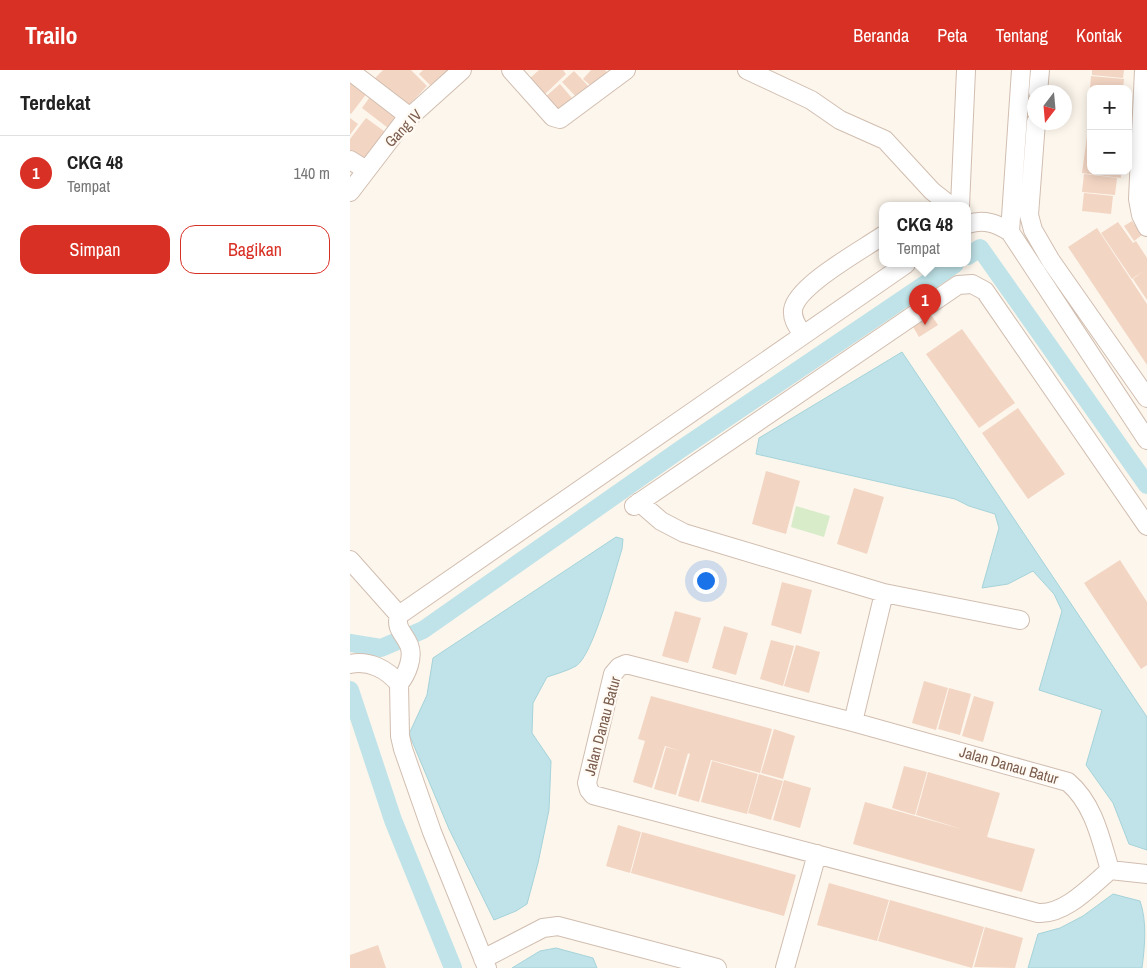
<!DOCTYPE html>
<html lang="id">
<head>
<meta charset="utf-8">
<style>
  :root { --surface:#fff; --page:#f2f2f2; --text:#222; --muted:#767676; --line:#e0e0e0; --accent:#d93025 }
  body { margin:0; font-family:"Archivo Narrow",sans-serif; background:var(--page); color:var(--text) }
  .controls { position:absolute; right:15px; top:15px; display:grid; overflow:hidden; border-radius:10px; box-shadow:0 2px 12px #0003 }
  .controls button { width:45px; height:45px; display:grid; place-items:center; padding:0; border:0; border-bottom:1px solid var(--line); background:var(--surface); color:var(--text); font:25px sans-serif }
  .compass { position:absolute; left:677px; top:15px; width:45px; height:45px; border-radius:50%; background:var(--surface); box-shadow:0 2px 12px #0003; rotate:196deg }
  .you { position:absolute; left:355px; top:510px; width:18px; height:18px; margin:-12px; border:4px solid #fff; border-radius:50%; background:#1a73e8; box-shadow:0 0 0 8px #1a73e833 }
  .badge { display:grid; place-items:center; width:32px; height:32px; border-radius:50%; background:var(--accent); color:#fff; font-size:16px; font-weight:700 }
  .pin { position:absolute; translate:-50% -41px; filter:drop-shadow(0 1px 2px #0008) }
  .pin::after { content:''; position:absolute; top:26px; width:18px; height:15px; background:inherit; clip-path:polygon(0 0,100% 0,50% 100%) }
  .popup { position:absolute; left:529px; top:132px; width:92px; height:65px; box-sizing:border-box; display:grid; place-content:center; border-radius:10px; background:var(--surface); filter:drop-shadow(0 1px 4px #0005); font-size:16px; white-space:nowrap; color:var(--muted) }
  .popup b { font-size:19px; color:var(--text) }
  .popup::after { content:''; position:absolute; left:50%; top:100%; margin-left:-10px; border:10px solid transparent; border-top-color:var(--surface) }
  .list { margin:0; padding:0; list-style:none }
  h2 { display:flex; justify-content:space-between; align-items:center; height:65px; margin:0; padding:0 20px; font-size:21px }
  h2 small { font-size:16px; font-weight:400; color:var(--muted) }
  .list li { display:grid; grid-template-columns:32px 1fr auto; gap:15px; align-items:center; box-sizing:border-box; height:75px; padding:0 20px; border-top:1px solid var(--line) }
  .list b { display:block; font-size:19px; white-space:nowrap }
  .list p { margin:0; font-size:16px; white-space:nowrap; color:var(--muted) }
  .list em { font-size:16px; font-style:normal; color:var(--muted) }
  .actions { display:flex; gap:10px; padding:15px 20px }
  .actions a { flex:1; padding:11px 0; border:1px solid var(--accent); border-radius:15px; text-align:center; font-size:18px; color:var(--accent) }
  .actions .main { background:var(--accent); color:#fff }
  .map { position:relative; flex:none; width:797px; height:898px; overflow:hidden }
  header { display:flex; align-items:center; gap:30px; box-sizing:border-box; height:70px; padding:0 25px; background:var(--accent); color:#fff }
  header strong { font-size:24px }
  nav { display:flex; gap:28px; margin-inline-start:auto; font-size:18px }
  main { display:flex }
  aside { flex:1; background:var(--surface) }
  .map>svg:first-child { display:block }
  .green { fill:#d8ecc9 }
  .water { fill:#bfe3e8; stroke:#a5d3da }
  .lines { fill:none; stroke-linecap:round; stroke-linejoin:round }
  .canal { stroke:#bfe3e8; stroke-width:18 }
  .building { fill:#f3d5c3 }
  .minor-casing { stroke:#d1beb0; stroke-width:20 }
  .minor { stroke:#fff; stroke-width:18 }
  .labels { text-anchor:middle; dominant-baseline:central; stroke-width:4.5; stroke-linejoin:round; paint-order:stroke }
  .street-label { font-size:15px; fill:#7a5c4d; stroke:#fffaf3 }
</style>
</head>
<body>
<header>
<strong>Trailo</strong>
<nav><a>Beranda</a><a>Peta</a><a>Tentang</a><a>Kontak</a></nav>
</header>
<main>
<aside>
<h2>Terdekat<small></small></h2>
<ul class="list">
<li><span class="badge">1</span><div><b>CKG 48</b><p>Tempat</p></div><em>140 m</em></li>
</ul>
<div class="actions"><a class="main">Simpan</a><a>Bagikan</a></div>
</aside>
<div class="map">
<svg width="797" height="898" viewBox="0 0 797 898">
  <rect width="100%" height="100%" fill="#fdf6ec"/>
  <path class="green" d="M 446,436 L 480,446 L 474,467 L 441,457 Z"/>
  <path class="water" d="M 552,282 L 797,647 L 797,780 L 779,774 L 763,733 L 736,695 L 752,640 L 689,620 L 712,541 L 704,524 L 683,501 L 658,514 L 632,518 L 649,458 L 645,444 L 619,436 L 605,429 L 406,384 L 409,368 Z
    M 266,467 L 273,469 L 272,479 C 265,501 243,586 226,596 C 217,601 206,604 197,607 L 183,633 L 182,663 L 201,691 L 199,740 L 188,793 L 177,834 L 166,841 L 144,850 L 99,759 L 59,664 L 77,625 L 83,588 Z
    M 763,824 L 790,831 C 797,851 795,875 792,898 L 678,898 L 688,864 L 710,858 L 733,846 Z
    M 206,878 L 243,888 L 247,898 L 162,898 L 190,881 Z"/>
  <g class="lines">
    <path class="canal" d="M 618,186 L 630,178 L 797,415
      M 0,573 L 31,578 L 73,560 L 331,379 L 605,194
      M 0,620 L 43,750 L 103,898"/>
  </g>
  <path class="building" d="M 33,0 L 61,0 L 77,16 L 56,38 L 25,8 Z
    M 73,0 L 100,0 L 83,18 L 69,4 Z
    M 189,0 L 213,0 L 216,4 L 192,27 L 177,11 Z
    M 241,0 L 255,0 L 261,6 L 247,21 L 233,9 Z
    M 742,0 L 774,0 L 773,8 L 742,5 Z
    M 224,1 L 243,21 L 231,32 L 212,12 Z
    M 741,6 L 774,9 L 773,19 L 740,19 Z
    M 0,11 L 17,23 L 1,44 L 0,43 Z
    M 210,14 L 227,34 L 212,46 L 195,27 Z
    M 22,24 L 52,47 L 42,61 L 12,38 Z
    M 740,44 L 741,101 L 771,101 L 771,108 L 732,103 Z
    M 0,48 L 8,54 L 0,65 Z
    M 16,48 L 38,64 L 17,93 L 0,80 L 0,69 Z
    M 734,104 L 767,108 L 765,125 L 732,122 Z
    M 734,123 L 763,126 L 761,144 L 732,141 Z
    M 782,151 L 792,165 L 784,171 L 774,156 Z
    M 768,152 L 783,173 L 786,171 L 797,188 L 797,230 L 783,209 L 795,200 L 782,209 L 751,163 Z
    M 747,158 L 797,234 L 797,295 L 718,177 Z
    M 580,243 L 588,255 L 569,267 L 562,255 Z
    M 612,259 L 665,333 L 629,358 L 576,284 Z
    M 668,338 L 715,404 L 678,429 L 632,363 Z
    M 416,401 L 450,411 L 436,464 L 402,454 Z
    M 504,418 L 534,427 L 517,484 L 487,474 Z
    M 770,490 L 797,532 L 797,595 L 791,599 L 734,513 Z
    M 432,512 L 462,520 L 451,564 L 421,555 Z
    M 325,541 L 351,548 L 338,593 L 312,586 Z
    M 374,556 L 398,563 L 386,605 L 362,598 Z
    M 421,570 L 444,576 L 433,616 L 410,609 Z
    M 446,575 L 470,582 L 459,623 L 434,616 Z
    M 574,611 L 598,618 L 586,660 L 562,653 Z
    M 599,618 L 621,624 L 610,665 L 588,659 Z
    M 301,626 L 422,659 L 410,703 L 361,690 L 349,732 L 328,726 L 340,684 L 315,676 L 302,718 L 283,712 L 295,671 L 288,669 Z
    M 624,626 L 644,632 L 633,672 L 612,666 Z
    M 424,659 L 445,666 L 433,709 L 411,703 Z
    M 316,677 L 338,683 L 326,725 L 304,719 Z
    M 362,691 L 408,704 L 397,744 L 351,732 Z
    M 554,696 L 577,702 L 565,745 L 542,738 Z
    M 578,702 L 650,723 L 637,767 L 685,779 L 672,822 L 503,774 L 515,732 L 615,760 L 566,745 Z
    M 409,704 L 433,711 L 421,750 L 398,743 Z
    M 434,710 L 461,718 L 450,758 L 423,750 Z
    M 268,755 L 291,762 L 280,803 L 256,796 Z
    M 292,762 L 446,805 L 434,846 L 281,803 Z
    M 479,813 L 539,830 L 527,871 L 467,855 Z
    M 540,830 L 634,857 L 622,898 L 528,871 Z
    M 635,857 L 673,868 L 665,898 L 624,897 Z
    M 28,875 L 36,898 L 0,898 L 0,885 Z"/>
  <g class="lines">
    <defs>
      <path id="minor" d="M 161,0 L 203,47 L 210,49 L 276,0
        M 397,0 L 461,30 L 490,50 L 535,70 L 582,121 L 601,136
        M 794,0 L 788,129 L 791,145 L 797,157
        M 0,1 L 60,47
        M 688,22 L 690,0
        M 686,52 L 679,145 L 683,160 L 701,191 L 797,328
        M 0,90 L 16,100
        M 0,122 L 52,54 L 112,0
        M 610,136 L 616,0
        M 618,154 C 634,149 646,153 660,162 L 797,370
        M 660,162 L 671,0
        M 453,265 C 448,257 442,250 443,240 C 446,216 512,180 532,166
        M 289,432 L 311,451 L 334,463 L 534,523 L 670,550
        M 284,436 L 608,215 L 622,214 L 635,221 L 797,456
        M 0,490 L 49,545
        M 0,594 C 19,590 37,599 49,614 L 50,666 L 53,679 L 82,762 L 137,898
        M 49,614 C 57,604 64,587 59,575 C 54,563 45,559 49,545 L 556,194
        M 503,652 L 534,523
        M 760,800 C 751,770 744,734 718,712 L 503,652 L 276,594 L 269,597 L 263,604 L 237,713 L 239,720 L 243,725 L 688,843 C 715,845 741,816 760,800 L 797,804
        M 133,889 L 193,858 L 208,856 L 367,898
        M 435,898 L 467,784"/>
    </defs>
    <use href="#minor" class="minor-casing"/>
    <use href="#minor" class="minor"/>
  </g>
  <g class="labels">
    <g class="street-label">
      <text transform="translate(53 58) rotate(-46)">Gang IV</text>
      <text transform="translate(252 656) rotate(-75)">Jalan Danau Batur</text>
      <text transform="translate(659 695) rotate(16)">Jalan Danau Batur</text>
    </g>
  </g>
</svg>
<div class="controls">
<button>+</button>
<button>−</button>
</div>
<svg class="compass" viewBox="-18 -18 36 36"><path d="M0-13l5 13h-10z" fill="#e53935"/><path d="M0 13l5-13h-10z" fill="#767676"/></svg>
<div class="you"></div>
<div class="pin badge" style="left:575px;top:255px">1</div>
<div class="popup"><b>CKG 48</b>Tempat</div>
</div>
</main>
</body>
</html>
